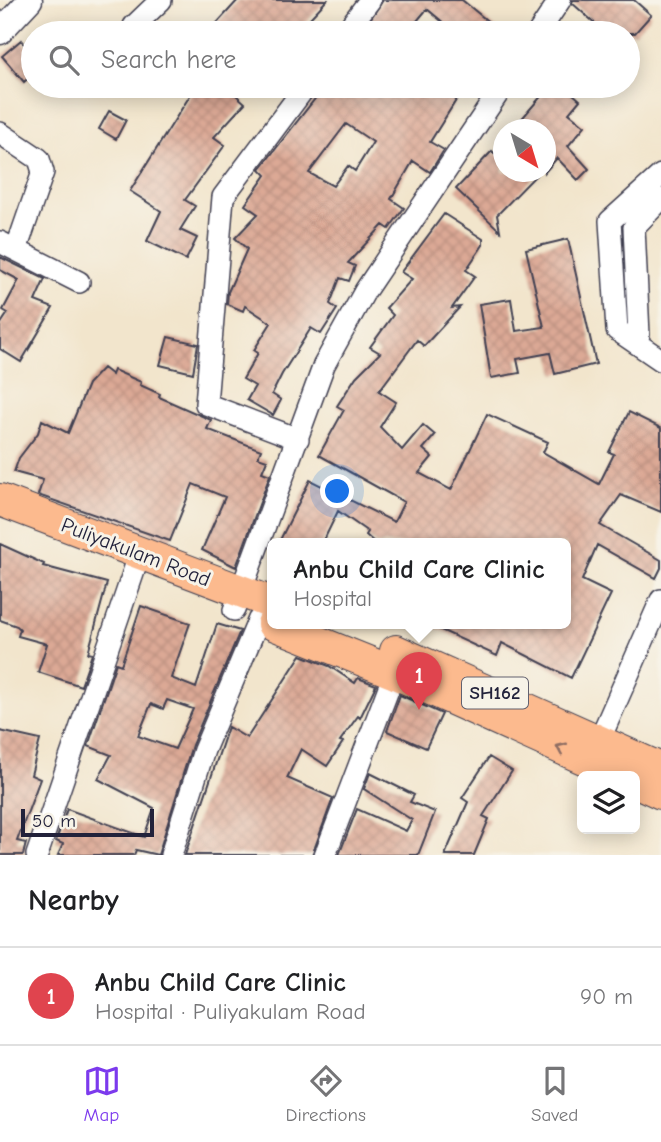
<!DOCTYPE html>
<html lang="en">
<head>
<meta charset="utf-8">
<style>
  :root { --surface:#fff; --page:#f6f6f6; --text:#202124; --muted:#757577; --line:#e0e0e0; --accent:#7c3aed }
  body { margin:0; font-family:"Comic Neue",sans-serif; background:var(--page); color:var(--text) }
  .controls { position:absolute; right:21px; bottom:21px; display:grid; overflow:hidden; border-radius:10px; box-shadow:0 4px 18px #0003 }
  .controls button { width:63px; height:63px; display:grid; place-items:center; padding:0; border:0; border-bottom:2px solid var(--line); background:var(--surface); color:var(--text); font:35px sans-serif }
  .compass { position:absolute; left:493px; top:119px; width:63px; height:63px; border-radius:50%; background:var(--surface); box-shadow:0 4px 18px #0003; rotate:142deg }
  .scale { position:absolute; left:21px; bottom:18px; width:133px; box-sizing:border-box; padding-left:7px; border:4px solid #22223b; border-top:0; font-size:19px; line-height:24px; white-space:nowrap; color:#22223b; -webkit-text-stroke:5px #f7f3e8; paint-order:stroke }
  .you { position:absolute; left:338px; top:492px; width:24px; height:24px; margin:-18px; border:5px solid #fff; border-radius:50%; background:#1a73e8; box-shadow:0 0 0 10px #1a73e833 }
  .badge { display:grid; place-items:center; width:46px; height:46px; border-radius:50%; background:var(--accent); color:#fff; font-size:23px; font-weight:700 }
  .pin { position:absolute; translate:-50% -58px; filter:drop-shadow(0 2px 4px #0008) }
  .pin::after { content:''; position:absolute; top:37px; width:24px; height:21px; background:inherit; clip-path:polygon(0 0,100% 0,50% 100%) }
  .popup { position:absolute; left:267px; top:538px; width:304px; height:91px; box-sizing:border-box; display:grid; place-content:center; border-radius:10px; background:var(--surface); filter:drop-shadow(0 2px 5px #0005); font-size:23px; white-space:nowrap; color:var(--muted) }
  .popup b { font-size:26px; color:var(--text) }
  .popup::after { content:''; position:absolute; left:50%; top:100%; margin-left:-14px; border:14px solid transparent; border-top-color:var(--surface) }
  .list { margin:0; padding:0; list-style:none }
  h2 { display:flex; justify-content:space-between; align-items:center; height:91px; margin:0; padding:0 28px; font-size:30px }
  h2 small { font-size:23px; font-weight:400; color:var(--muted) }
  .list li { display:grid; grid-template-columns:46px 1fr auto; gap:21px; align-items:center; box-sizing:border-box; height:98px; padding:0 28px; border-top:2px solid var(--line) }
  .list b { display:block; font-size:26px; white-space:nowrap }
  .list p { margin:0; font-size:23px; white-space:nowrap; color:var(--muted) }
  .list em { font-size:23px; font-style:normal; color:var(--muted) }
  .icon { flex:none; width:38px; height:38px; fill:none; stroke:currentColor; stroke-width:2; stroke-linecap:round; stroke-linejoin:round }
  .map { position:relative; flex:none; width:661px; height:855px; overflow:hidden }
  .search { position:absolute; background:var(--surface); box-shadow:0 4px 18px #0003; left:21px; right:21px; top:21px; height:77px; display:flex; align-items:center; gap:18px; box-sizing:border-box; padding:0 24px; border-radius:38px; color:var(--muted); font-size:26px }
  .sheet { height:189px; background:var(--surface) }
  nav { display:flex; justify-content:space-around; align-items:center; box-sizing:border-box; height:98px; border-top:2px solid var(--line); background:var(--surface); font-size:19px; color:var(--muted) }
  nav a { display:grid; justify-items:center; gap:4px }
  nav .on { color:var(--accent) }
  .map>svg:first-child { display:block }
  .building { fill:url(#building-cross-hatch); fill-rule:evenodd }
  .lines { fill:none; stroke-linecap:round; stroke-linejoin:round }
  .minor-casing { stroke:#413f51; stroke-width:24 }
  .tertiary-casing { stroke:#413f51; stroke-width:27 }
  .primary-casing { stroke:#413f51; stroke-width:34 }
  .minor { stroke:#fff; stroke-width:21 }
  .tertiary { stroke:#fff; stroke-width:24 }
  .primary { stroke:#fcba8e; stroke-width:32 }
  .oneway { stroke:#8f6e64 }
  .labels { text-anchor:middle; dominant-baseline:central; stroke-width:6; stroke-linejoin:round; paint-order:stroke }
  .shield { fill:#f7f3e8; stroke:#62616f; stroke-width:2 }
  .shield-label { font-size:19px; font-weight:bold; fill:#22223b }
  .street-label { font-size:21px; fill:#22223b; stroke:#f7f3e8 }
</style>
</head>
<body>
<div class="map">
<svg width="661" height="855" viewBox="0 0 661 855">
  <defs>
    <pattern id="building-cross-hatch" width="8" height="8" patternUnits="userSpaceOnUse" patternTransform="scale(1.75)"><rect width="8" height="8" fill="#dca995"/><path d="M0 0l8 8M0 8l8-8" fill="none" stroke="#bc9181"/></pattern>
  </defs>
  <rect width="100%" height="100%" fill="#f7f3e8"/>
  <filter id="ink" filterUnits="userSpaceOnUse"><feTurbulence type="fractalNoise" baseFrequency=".0143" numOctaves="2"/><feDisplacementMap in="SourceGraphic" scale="14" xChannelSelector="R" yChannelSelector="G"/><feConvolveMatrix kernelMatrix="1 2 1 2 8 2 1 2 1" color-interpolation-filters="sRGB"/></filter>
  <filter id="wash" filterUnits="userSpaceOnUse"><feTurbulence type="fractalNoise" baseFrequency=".00686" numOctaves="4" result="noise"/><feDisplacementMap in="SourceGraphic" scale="28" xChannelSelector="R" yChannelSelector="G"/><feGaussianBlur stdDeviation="1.57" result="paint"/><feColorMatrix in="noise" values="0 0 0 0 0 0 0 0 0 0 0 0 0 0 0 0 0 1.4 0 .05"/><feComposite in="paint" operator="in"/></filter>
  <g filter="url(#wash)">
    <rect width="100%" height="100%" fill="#f2e5cc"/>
    <g id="blocks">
      <path class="building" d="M 238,0 L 327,0 L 296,33 L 208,33 Z
        M 383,0 L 462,0 L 502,33 L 456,33 L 427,9 L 407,33 L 361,33 Z
        M 573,0 L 634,0 L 651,15 L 635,33 L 606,33 L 572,3 Z
        M 21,40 L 33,55 L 33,74 L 24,82 L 2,56 Z
        M 196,86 L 226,86 L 245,103 L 214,137 L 225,145 L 185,200 L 195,206 L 180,230 L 197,238 L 186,260 L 147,241 L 161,211 L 130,191 Z
        M 325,86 L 465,86 L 430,142 L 444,150 L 430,172 L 413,161 L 391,199 L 404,208 L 389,229 L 383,225 L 348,263 L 355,266 L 349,281 L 340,278 L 330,304 L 337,309 L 321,334 L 311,328 L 282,374 L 272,394 L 281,400 L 273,415 L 247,400 L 255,386 L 243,379 L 258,353 L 254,350 L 271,323 L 245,306 L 243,311 L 227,304 L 228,292 L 247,249 L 235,238 L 258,214 L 245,205 L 266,175 L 260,169 ZM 346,124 L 373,142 L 355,171 L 348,166 L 333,186 L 309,173 Z
        M 550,86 L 564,86 L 580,100 L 569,113 L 585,126 L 568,146 L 589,169 L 578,180 L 557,158 L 545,172 L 545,130 L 512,130 Z
        M 109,111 L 126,120 L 116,139 L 99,129 Z
        M 503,144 L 503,172 L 539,172 L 497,215 L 500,231 L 456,189 L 492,151 L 496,155 Z
        M 444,214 L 483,239 L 483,245 L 466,270 L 475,276 L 452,308 L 460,307 L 424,346 L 417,340 L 379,391 L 396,402 L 380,427 L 402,450 L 423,425 L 435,435 L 423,449 L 432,457 L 419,473 L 451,490 L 487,414 L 548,442 L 543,452 L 599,484 L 614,454 L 609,452 L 629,412 L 661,428 L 661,512 L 621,495 L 600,525 L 661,560 L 661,568 L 656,578 L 597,545 L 582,580 L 611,594 L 571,678 L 502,643 L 497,656 L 428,624 L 566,624 L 566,544 L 376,544 L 366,535 L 368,532 L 338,511 L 322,544 L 278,544 L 310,480 L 394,522 L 404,502 L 319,455 L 344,410 L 337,406 L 356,377 L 380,353 L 370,347 L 393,315 L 386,308 L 412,279 L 401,272 Z
        M 568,239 L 596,364 L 555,374 L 550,353 L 517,359 L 520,373 L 491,378 L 479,304 L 511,299 L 516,331 L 544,327 L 526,249 Z
        M 0,257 L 45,279 L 35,301 L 53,308 L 21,362 L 0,349 L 0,325 L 8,313 L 3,310 L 19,280 L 0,270 Z
        M 168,337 L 198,344 L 193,373 L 160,365 Z
        M 103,368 L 112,375 L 114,370 L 141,382 L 140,385 L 160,394 L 159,397 L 211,420 L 207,429 L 261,450 L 258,457 L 267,460 L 262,472 L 270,475 L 236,567 L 202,550 L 225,497 L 193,484 L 170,541 L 38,495 L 43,480 L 14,472 L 19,458 L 38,433 L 42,420 L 68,433 L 88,384 Z
        M 0,544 L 44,564 L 43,566 L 107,583 L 88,653 L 92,654 L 81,686 L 38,672 L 47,644 L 18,636 L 20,629 L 17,626 L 0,620 Z
        M 141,606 L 190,623 L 171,678 L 196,688 L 217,624 L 240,631 L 192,745 L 158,855 L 136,850 L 134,855 L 58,855 L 63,844 L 56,841 L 67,809 L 144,837 L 154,808 L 98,779 L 111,755 L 88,746 L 116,663 L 121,665 ZM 167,700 L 193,709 L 175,749 L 138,736 L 151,704 L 163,709 Z
        M 301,655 L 329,666 L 355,683 L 358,678 L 376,685 L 360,718 L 358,716 L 340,741 L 343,742 L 327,766 L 301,749 L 287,778 L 333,798 L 312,855 L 185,855 L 228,727 L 247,738 Z
        M 400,695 L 442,714 L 426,748 L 387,731 Z
        M 0,731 L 40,740 L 31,775 L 40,779 L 17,841 L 26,843 L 23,855 L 0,855 Z
        M 489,757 L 512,771 L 483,816 L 489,819 L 474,855 L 445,855 L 468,802 L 462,798 Z
        M 370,773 L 414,795 L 410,802 L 435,812 L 418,855 L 339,855 L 357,809 L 406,831 L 412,820 L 364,789 Z"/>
    </g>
  </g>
  <g filter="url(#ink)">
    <use href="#blocks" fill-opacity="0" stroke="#413f51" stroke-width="2"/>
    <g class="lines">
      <defs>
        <path id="minor" d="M 134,26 L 161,0
          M 345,33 L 370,0
          M 538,33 L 560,0
          M 0,133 L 39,159 L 43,172 L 16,250
          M 661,175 L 610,221 L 617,330 L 661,360
          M 0,242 L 79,282
          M 639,335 L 634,227 L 661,199
          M 298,439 L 206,404 L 223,197 L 306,86
          M 234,610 L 324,365 L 365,291 L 503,86
          M 599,741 L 661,600
          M 37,855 L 140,553
          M 171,855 L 204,750 L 259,619
          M 325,855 L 399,661"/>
        <path id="tertiary" d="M 0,32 L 30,0"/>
        <path id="primary" d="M 0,500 L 272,603
          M 273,624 L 395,673 L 623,776
          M 396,651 L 661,769
          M 635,781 L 661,793"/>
      </defs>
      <use href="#minor" class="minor-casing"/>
      <use href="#tertiary" class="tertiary-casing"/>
      <use href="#primary" class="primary-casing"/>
      <use href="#minor" class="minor"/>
      <use href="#tertiary" class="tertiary"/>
      <use href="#primary" class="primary"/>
    </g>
    <defs><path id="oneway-chevron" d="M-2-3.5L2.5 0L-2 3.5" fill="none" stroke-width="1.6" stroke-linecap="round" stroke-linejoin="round" transform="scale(1.75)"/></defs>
    <use class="oneway" href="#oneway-chevron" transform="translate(561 748) rotate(-156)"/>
  </g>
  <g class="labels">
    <rect class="shield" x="462" y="677.5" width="66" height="31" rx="5"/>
    <g class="shield-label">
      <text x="495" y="693">SH162</text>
    </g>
    <g class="street-label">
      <text transform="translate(136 552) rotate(21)">Puliyakulam Road</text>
    </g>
  </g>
</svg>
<div class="controls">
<button><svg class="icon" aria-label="layers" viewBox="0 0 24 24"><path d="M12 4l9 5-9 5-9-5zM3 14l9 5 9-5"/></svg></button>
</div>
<svg class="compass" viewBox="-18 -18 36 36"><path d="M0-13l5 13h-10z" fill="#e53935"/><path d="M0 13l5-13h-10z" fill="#757577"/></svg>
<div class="scale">50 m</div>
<div class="you"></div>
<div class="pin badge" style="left:419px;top:710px;background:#e0444e">1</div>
<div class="popup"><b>Anbu Child Care Clinic</b>Hospital</div>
<div class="search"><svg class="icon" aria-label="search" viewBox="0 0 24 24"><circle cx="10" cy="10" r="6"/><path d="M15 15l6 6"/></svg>Search here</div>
</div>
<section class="sheet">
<h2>Nearby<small></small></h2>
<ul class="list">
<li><span class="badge" style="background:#e0444e">1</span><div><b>Anbu Child Care Clinic</b><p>Hospital · Puliyakulam Road</p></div><em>90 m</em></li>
</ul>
</section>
<nav>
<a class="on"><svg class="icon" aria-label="map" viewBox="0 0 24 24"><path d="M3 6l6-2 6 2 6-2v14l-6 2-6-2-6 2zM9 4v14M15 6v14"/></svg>Map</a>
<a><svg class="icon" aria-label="directions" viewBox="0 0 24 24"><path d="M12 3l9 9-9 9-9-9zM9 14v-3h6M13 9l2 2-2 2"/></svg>Directions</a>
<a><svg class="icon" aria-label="saved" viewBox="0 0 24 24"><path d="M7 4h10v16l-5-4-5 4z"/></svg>Saved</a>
</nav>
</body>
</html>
